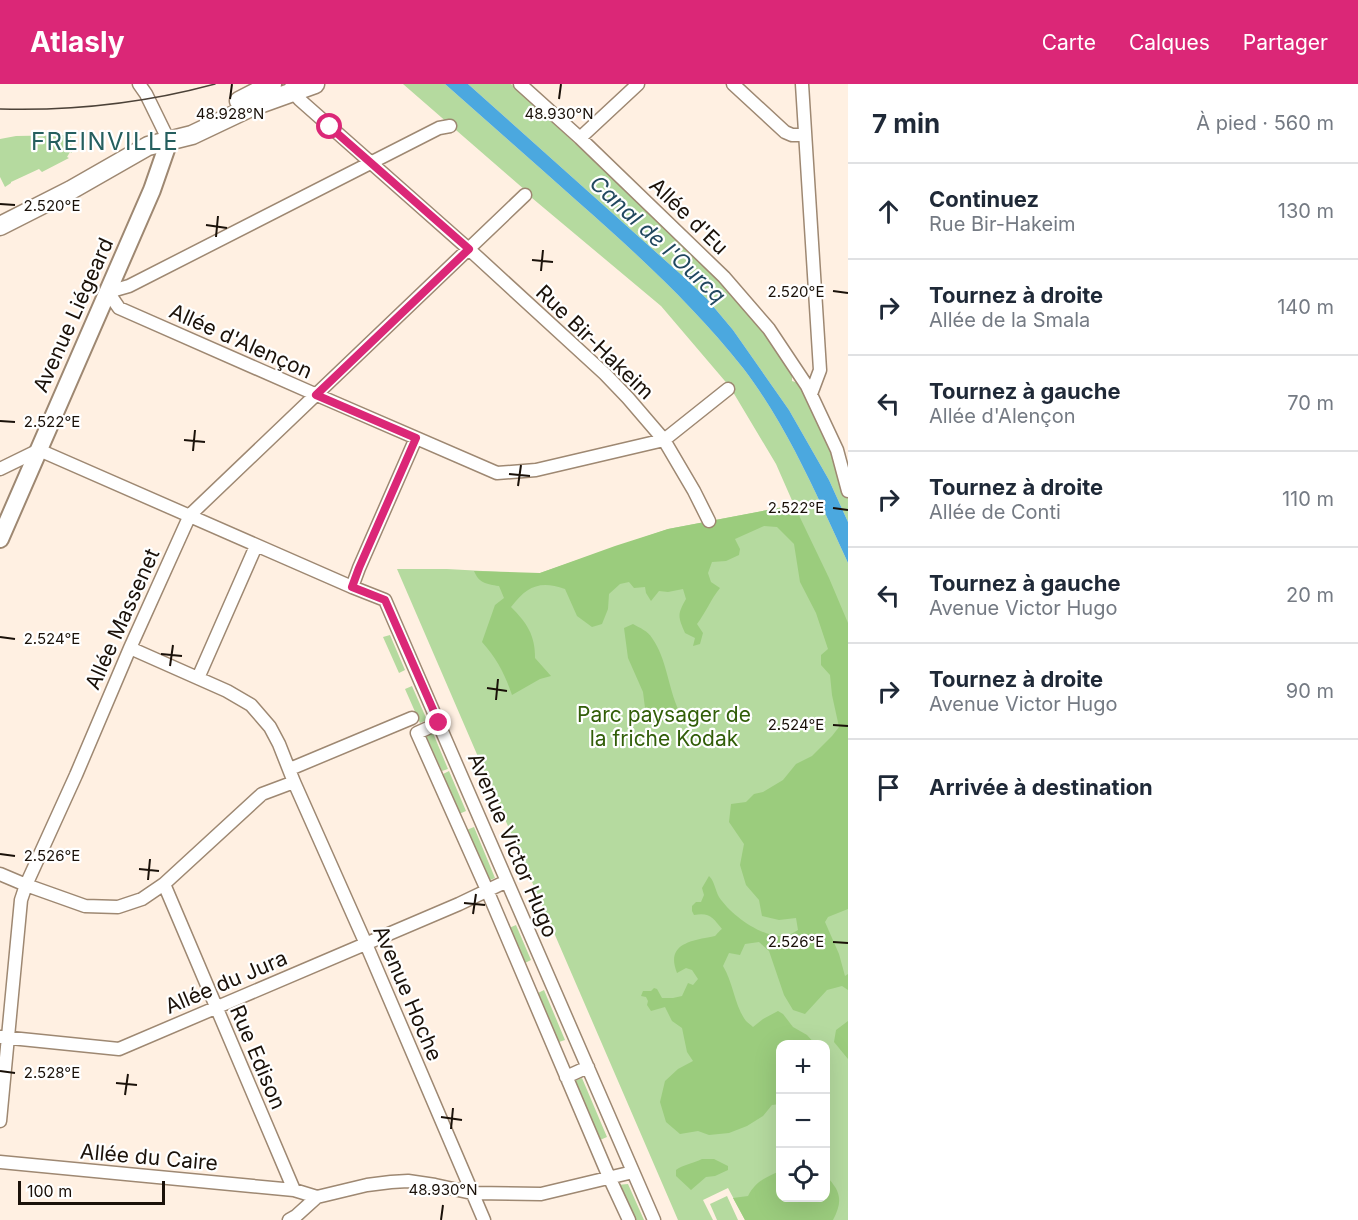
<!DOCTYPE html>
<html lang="fr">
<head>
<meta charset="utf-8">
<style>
  :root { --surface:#fff; --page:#f2f2f3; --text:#1f2937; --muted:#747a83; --line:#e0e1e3; --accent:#db2777 }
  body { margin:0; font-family:Inter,sans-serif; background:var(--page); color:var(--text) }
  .controls { position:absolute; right:18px; bottom:18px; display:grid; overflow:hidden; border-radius:12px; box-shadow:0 6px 24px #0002 }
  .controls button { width:54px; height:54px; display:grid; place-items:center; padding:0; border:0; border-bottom:2px solid var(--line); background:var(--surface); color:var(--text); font:30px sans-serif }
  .scale { position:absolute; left:18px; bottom:15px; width:147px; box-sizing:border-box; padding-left:6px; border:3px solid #1a1109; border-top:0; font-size:16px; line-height:21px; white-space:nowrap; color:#1a1109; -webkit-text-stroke:4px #fff; paint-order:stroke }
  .stop { position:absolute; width:18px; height:18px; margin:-14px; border:4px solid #db2777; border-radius:50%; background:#fff }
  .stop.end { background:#db2777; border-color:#fff; box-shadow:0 2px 6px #0008 }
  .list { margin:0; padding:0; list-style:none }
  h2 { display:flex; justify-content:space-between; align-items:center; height:78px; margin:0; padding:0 24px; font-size:26px }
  h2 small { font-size:20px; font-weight:400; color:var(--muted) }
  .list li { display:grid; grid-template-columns:39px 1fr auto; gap:18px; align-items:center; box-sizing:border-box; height:96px; padding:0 24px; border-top:2px solid var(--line) }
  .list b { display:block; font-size:22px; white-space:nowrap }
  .list p { margin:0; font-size:20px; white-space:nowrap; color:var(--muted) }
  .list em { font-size:20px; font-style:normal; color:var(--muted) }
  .icon { flex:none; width:33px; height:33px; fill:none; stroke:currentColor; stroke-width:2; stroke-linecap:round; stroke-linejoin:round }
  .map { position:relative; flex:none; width:848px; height:1136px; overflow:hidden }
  header { display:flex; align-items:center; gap:36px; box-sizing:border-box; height:84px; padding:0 30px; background:var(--accent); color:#fff }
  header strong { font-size:28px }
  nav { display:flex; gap:33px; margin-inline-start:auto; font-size:21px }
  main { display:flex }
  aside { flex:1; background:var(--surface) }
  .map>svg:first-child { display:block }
  .green { fill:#b5da9f; fill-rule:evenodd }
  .forest { fill:#9bcc7d }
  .water { fill:#4ba8df }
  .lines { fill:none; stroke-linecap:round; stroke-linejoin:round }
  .street-casing { stroke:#9e8872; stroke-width:15 }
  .secondary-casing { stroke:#9e8872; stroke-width:20 }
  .primary-casing { stroke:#9e8872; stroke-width:21 }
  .street { stroke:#fff; stroke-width:12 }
  .secondary { stroke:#fff; stroke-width:16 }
  .primary { stroke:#fff; stroke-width:18 }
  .tram { stroke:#4c4238; stroke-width:1.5 }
  .route { stroke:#db2777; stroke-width:8 }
  .ticks { fill:none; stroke:#1a1109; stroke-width:2 }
  .labels { text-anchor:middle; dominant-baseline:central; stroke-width:4.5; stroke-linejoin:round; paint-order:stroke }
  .street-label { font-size:21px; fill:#1a1109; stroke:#fff }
  .park-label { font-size:21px; fill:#325e09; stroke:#fff }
  .water-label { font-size:22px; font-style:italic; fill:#21485f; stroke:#fff }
  .quarter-label { font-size:24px; letter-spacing:1.5px; fill:#255f5f; stroke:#fff }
  .ticks-label { font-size:15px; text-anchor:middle; fill:#1a1109; stroke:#fff; stroke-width:4.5; stroke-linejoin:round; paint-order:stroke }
</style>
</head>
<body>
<header>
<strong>Atlasly</strong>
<nav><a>Carte</a><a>Calques</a><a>Partager</a></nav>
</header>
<main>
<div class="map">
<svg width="848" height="1136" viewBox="0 0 848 1136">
  <rect width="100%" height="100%" fill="#fff0e2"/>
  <path class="green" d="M 403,0 L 445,0 C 489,39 533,78 577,117 C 636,169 694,222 743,284 C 788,343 817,412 848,479 L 848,1136 L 745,1136 L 728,1104 L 703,1116 L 713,1136 L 678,1136 L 397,485 L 447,485 L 537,490 L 668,445 L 794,421 L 776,380 L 730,303 L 661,222 L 532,114 L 525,106 ZM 780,960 L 826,960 L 826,1114 L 780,1114 Z
    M 468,0 L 511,0 L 720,194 L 764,245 L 792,289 L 792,297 L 802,300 L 833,364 L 840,393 L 848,414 L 848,438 L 829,396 L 789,326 L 733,246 L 707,215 L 686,195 Z
    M 71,51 L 72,69 L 70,68 L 67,73 L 69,74 L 42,88 L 39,85 L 11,98 L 11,99 L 5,103 L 0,93 L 0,55 L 16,52 Z
    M 390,551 L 405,586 L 399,589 L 383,553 Z
    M 412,602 L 427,636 L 420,639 L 405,605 Z
    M 433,649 L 448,685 L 442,687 L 426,652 Z
    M 449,687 L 466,727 L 459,730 L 443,690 Z
    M 474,743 L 495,794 L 488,797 L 464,747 Z
    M 516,841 L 531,876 L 521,881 L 509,844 Z
    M 544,906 L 565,956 L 559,958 L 541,918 L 534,911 Z
    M 582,994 L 607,1053 L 600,1056 L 589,1036 L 592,1035 L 580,1008 L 577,1009 L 572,998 Z
    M 628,1100 L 644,1136 L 635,1136 L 623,1108 L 617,1101 Z
    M 727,1112 L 738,1136 L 717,1136 L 710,1120 Z"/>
  <path class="forest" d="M 794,421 L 829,494 L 848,539 L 848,825 L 828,833 L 825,838 L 839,870 L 845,892 L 848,890 L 848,906 L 842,902 L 827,906 L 805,930 L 793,926 L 784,911 L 769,867 L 759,858 L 745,860 L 740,871 L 729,869 L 723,882 C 733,898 735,923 746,937 C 748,939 751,941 753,943 L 763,935 L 778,927 L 783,930 L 793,943 L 807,951 L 815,960 L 780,960 L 780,1020 L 772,1021 L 763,1032 L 747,1042 L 729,1049 L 709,1051 L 698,1047 L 680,1050 L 666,1038 L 660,1018 L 665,997 L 678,985 L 693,977 L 687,968 L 682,944 L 672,937 L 665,923 L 651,927 L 647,921 L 648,917 L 646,913 L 641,912 L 643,907 L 651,907 L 654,904 L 657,905 L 662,914 L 673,914 L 682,912 L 688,899 L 693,901 L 698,895 L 692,886 L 686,884 L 677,889 C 667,864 684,858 705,854 C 709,853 712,853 715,852 C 716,851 721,845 722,845 C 713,834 710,828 694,831 L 692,827 L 692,822 L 696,818 L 701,818 L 704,811 L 702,804 L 709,792 C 715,798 715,806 719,813 C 731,831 763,855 786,852 C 790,851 794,848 798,846 L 796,834 L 779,836 L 762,832 L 759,816 L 746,801 L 740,781 L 744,760 L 729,738 L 731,720 L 746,718 L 754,710 L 763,708 L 783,696 L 796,680 L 812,672 L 832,652 L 839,643 L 832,611 L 830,591 L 821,581 L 821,571 L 828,565 L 816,529 L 800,498 L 794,460 L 777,443 L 764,442 L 735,455 L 740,465 L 739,471 L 726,477 L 712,478 L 708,489 L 711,498 L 720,504 C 711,515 706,528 697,540 L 703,549 L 700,560 L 693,562 L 695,554 L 685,549 C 678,532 677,531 686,515 L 683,505 L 668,508 L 659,507 L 651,517 L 646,509 L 645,503 L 634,504 L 629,498 L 620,500 L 609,510 L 608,525 L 602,540 L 592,543 L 577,532 L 565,505 C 540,496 527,502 511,523 C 527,539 535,551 535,574 L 551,592 L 540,595 L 512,611 C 504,588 497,575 482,558 L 495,521 L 504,514 L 499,502 C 486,500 479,499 474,487 L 540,489 L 615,462 L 668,445 Z
    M 633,540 C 640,544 648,547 652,554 C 667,575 668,604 679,627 L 676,633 L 668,634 L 661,639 L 645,624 L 643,608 L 628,574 L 624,544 Z
    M 848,937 L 848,975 L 834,958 L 836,946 Z
    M 702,1075 L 714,1075 L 728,1082 L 728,1086 L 715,1092 L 706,1093 L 691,1106 L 676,1092 L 676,1086 C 682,1081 694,1079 702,1075 Z
    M 780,1087 L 780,1114 L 826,1114 L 826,1092 C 841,1107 843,1117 833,1136 L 745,1136 L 733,1114 L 748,1112 C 756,1097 765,1094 780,1087 Z"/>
  <path class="water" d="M 445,0 L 468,0 L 686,195 L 707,215 L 733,246 L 789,326 L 829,396 L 848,438 L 848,479 C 817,412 788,343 743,284 C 694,222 636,169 577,117 C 533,78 489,39 445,0 Z"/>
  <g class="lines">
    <defs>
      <path id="street" d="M 139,0 L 146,10 L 169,57
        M 520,0 L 580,54 L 724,193 L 769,245 L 807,302 L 837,366 L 848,407
        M 733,0 L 785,48 L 792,51 L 805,51
        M 802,0 L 820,286 L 811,310
        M 291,3 L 292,7 L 300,16 L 472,168 L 605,290 L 628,314 L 664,356 L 694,407 L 709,437
        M 450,42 L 439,44 L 129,202 L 108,208 L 119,224 L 317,311 L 497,389 L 536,386 L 664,356 L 728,305
        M 580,54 L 638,0
        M 0,385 L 39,366 L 352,503 L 385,516 L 654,1136
        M 352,503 L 359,484 L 416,354
        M 130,564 L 227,607 L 251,621 L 270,643 L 279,660 L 294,698 L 366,860 L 484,1136
        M 198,594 L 256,462
        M 439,639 L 417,649 L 487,806 L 609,1093 L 629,1136
        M 290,685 L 412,634
        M 0,790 L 26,801 L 85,822 L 118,823 L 142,815 L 164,800 L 262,710 L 294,698
        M 164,800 L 294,1106 L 317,1113
        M 1,953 L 119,965 L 459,820 L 507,797
        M 566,993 L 588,983
        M 0,1037 L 21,816 L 26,801 L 76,691 L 130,564 L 190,431 L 525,111
        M 0,1078 L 294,1106
        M 289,1136 L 296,1132 L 317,1113 L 367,1101 L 391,1098 L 408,1097 L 435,1101 L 472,1109 L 541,1110 L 633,1088"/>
      <path id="secondary" d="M 0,455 L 152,106 L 169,57"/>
      <path id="primary" d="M 239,17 L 272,0
        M 0,142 L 71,106 L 148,62 L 192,51 L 251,23 L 315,0"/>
    </defs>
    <use href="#street" class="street-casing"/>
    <use href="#secondary" class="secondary-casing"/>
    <use href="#primary" class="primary-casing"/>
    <use href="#street" class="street"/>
    <use href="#secondary" class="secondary"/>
    <use href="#primary" class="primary"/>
    <path class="tram" d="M 0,25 C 72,27 145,19 215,0"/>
  </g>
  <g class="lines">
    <path class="route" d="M 330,43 L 469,165 L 316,311 L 416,354 L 359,484 L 352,503 L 385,516 L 439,639"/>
  </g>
  <path class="ticks" d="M 230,15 L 232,0M 559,15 L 561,0M 0,120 L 15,121M 206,141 L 227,144M 216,153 L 218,132M 532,176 L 553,178M 541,187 L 543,166M 833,207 L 848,209M 0,337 L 15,338M 184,356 L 205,358M 193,367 L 195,346M 509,390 L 530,392M 518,402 L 521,381M 833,424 L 848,426M 0,553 L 15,555M 161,570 L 182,572M 170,582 L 173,561M 487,604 L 507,607M 496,616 L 498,595M 833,641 L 848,642M 0,770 L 15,772M 139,785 L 159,787M 148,796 L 150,775M 464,819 L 485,821M 473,830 L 476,810M 833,858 L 848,859M 0,987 L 15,989M 116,999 L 137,1001M 125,1011 L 128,990M 441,1033 L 462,1036M 451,1045 L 453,1024M 441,1136 L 443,1121"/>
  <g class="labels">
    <g class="street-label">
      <text transform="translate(689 132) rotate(44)">Allée d'Eu</text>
      <text transform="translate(73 231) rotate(-66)">Avenue Liégeard</text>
      <text transform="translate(241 257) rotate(24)">Allée d'Alençon</text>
      <text transform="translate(595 258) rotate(44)">Rue Bir-Hakeim</text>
      <text transform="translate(122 535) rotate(-66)">Allée Massenet</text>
      <text transform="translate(513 761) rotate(67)">Avenue Victor Hugo</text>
      <text transform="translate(226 898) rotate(-23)">Allée du Jura</text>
      <text transform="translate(408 909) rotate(67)">Avenue Hoche</text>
      <text transform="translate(258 973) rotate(67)">Rue Edison</text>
      <text transform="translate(149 1073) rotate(5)">Allée du Caire</text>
    </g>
    <g class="park-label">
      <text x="664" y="630">Parc paysager de<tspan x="664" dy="24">la friche Kodak</tspan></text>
    </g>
    <g class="water-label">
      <text transform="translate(658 155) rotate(43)">Canal de l'Ourcq</text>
    </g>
    <g class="quarter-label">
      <text x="105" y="57">FREINVILLE</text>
    </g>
  </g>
  <g class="ticks-label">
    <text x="230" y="35">48.928°N</text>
    <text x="559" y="35">48.930°N</text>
    <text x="52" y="127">2.520°E</text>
    <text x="796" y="213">2.520°E</text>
    <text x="52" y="343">2.522°E</text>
    <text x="796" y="429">2.522°E</text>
    <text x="52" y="560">2.524°E</text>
    <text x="796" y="646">2.524°E</text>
    <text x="52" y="777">2.526°E</text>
    <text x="796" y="863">2.526°E</text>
    <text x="52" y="994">2.528°E</text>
    <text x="443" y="1111">48.930°N</text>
  </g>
</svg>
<div class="controls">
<button>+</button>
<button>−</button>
<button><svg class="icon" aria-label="locate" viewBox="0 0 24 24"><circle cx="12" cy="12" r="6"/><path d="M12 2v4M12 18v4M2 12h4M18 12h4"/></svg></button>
</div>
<div class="scale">100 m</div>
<div class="stop" style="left:330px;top:43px"></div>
<div class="stop end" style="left:439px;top:639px"></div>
</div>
<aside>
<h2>7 min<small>À pied · 560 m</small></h2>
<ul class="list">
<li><svg class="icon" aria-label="ahead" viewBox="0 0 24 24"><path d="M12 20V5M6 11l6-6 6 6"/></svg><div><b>Continuez</b><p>Rue Bir-Hakeim</p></div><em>130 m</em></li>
<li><svg class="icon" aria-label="right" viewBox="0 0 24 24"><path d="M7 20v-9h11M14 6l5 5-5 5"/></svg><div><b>Tournez à droite</b><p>Allée de la Smala</p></div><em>140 m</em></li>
<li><svg class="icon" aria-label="left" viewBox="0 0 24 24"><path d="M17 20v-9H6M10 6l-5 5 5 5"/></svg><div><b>Tournez à gauche</b><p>Allée d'Alençon</p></div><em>70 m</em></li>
<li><svg class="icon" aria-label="right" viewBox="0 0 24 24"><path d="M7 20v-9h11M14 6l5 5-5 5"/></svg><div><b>Tournez à droite</b><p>Allée de Conti</p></div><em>110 m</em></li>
<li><svg class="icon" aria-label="left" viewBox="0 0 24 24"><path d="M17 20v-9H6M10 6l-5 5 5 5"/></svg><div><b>Tournez à gauche</b><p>Avenue Victor Hugo</p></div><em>20 m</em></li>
<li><svg class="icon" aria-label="right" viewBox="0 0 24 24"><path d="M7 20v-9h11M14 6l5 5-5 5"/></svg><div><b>Tournez à droite</b><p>Avenue Victor Hugo</p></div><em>90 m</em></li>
<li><svg class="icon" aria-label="arrive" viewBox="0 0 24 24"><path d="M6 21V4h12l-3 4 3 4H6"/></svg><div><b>Arrivée à destination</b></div></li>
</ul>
</aside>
</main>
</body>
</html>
